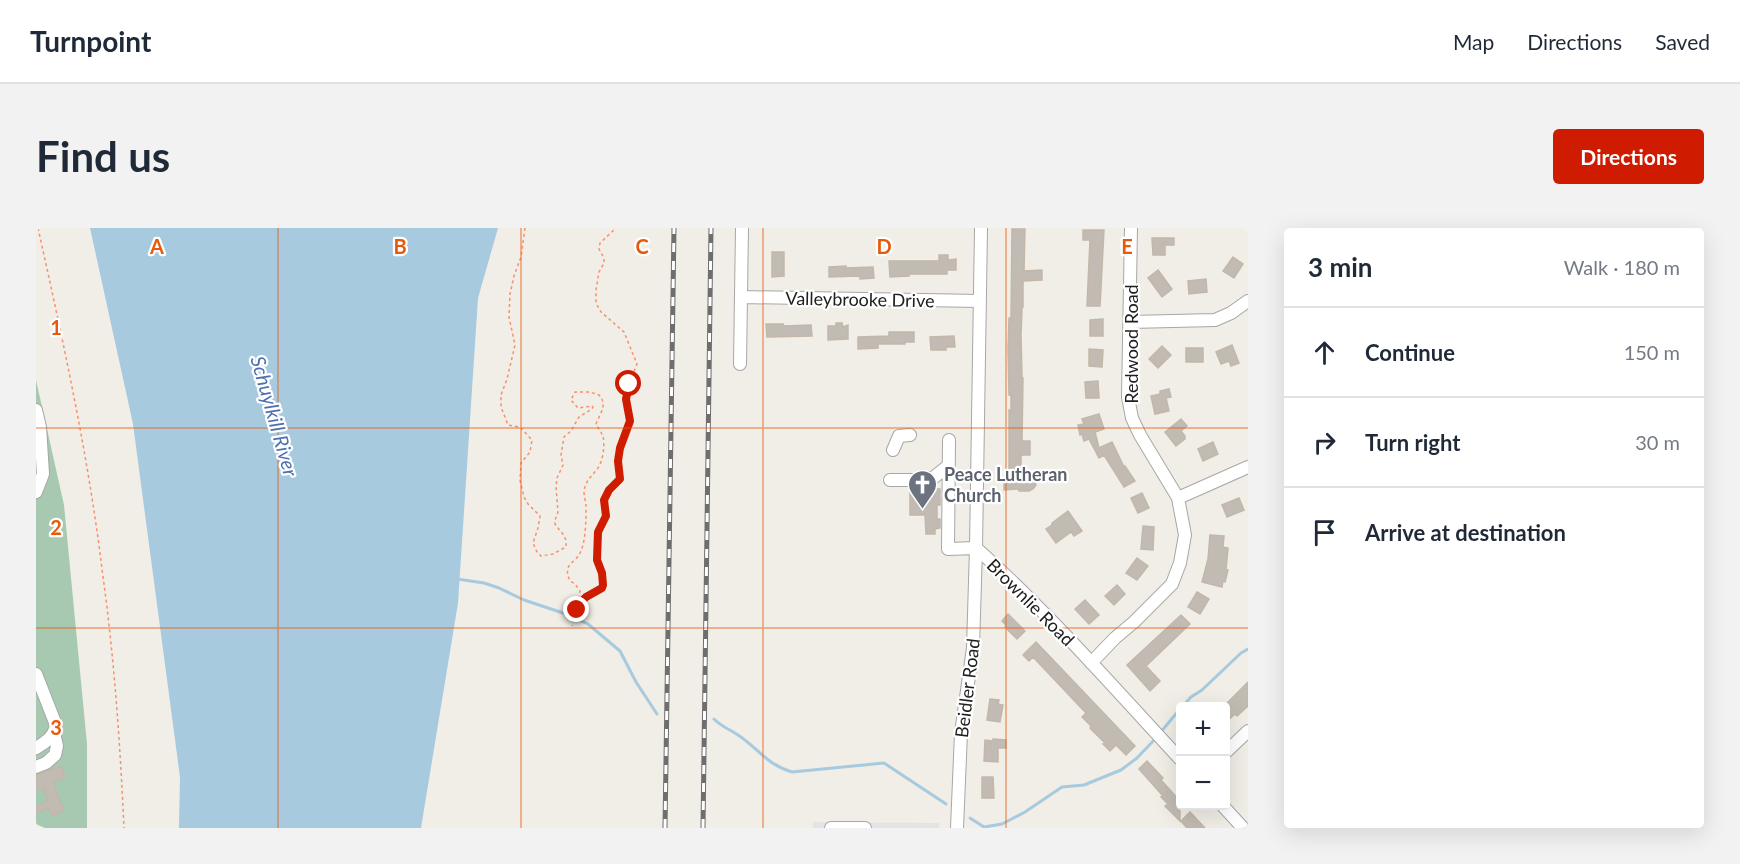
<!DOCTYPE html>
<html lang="en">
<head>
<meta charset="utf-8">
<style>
  :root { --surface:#fff; --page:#f2f2f3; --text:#1f2937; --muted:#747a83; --line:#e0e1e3; --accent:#cf1c01 }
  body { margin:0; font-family:Lato,sans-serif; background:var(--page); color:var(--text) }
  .controls { position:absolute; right:18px; bottom:18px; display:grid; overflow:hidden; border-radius:6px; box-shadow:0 6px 24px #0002 }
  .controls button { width:54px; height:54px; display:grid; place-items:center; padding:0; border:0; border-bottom:2px solid var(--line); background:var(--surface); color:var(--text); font:30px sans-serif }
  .stop { position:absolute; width:18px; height:18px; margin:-14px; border:4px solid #cf1c01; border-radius:50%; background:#fff }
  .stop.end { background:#cf1c01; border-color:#fff; box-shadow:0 2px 6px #0008 }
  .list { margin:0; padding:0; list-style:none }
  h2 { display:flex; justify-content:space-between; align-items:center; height:78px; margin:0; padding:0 24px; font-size:26px }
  h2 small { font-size:20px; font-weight:400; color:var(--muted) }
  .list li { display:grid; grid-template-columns:39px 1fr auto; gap:18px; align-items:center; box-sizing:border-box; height:90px; padding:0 24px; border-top:2px solid var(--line) }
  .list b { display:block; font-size:22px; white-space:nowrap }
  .list em { font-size:20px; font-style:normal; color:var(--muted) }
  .icon { flex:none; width:33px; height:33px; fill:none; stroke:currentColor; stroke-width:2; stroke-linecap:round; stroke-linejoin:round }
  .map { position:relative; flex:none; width:1212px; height:600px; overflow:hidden; border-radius:6px }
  header { display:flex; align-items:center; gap:36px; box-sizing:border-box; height:84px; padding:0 30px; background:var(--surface); border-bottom:2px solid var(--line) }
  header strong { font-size:28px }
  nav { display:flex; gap:33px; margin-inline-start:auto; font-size:21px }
  .intro { display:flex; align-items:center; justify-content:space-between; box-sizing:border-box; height:144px; padding:0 36px }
  h1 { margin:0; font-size:42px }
  .button { padding:15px 27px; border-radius:6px; background:var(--accent); color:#fff; font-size:21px; font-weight:700 }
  main { display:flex; gap:36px; padding:0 36px }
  aside { flex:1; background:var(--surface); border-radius:6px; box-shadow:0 6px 24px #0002 }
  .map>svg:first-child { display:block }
  .cemetery { fill:#a7c9b1 }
  .parking { fill:#e4e4e4 }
  .water { fill:#a7cade }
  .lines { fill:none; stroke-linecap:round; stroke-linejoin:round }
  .stream { stroke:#a7cade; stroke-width:3 }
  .building { fill:#c1bbb3; stroke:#c2b7a9; stroke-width:1.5 }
  .minor-casing { stroke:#a7a7a7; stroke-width:14 }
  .path { stroke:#f98f6e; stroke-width:1.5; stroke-dasharray:3 3; stroke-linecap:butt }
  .minor { stroke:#fff; stroke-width:12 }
  .rail-casing { stroke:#6e6e6e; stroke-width:5 }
  .rail { stroke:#fff; stroke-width:3; stroke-dasharray:9; stroke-linecap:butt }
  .route { stroke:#cf1c01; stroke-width:8 }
  .grid { fill:none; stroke:#e8590c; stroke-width:1.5; stroke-opacity:0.55 }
  .labels { text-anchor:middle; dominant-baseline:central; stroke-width:4.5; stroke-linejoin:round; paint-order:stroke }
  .street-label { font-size:18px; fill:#202020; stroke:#fff }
  .worship-label { font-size:18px; font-weight:bold; fill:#5b616d; stroke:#fff; text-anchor:start }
  .water-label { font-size:20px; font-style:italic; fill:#4c70b0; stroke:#fff }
  .grid-label { font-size:20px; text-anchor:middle; font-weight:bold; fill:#e8590c; stroke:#fff; stroke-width:4.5; stroke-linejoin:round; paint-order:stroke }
</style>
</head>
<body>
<header>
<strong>Turnpoint</strong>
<nav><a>Map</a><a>Directions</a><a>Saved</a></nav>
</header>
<div class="intro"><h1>Find us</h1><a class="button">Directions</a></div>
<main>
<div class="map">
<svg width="1212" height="600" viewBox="0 0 1212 600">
  <rect width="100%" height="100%" fill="#f0eee6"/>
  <path class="cemetery" d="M 0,152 L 28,277 L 51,516 L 51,600 L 9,600 L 0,596 Z"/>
  <path class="parking" d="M 777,594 L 903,595 L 903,600 L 777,600 Z"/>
  <path class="water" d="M 54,0 L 462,0 L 442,70 L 422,375 L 385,600 L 143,600 L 144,549 L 97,196 Z"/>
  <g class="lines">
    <path class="stream" d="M 421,351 L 448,355 L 463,360 L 488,372 L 530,386 L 552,396 L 584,423 L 600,454 L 621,486
      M 1147,478 L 1155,469 L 1166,462 L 1205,425 L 1212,421
      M 678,491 C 686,499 693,501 702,507 C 723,521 730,536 756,544 L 848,535 L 910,576
      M 1124,505 L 1144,481
      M 934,590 L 948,599 L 966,596 L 989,584 L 1026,559 L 1048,557 L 1085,542 L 1101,530 L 1120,510"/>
  </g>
  <path class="building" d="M 976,1 L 989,1 L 988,43 L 1006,42 L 1006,52 L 987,53 L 987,79 L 986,79 L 985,107 L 986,150 L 987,150 L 986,213 L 994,213 L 994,227 L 985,227 L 985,250 L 997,250 L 999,254 L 1000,257 L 997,261 L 993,263 L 983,263 L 983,261 L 968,262 L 968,253 L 973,253 L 973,182 L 975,183 L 975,167 L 973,167 L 972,121 L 973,90 L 975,90 Z
    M 1047,2 L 1068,2 L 1064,78 L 1051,78 L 1054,12 L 1047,12 Z
    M 1116,10 L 1138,10 L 1138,17 L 1129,17 L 1129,27 L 1117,27 Z
    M 736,24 L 748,24 L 748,48 L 736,49 Z
    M 903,27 L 912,27 L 912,32 L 920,31 L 920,42 L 911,42 L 911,46 L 873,46 L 873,48 L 854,49 L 853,33 L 903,33 Z
    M 1197,29 L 1207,36 L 1198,50 L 1187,43 Z
    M 810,38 L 810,40 L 837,39 L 838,50 L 824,51 L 824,48 L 793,49 L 793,39 Z
    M 1122,42 L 1136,61 L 1126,69 L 1112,50 Z
    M 1170,51 L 1171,64 L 1153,66 L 1152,53 Z
    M 1067,91 L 1067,108 L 1054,108 L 1054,92 Z
    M 800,95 L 806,95 L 807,99 L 812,97 L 812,111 L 792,112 L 792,98 L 800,98 Z
    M 730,96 L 747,96 L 748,98 L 775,97 L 776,108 L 731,109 Z
    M 853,104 L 878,104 L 878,114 L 869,114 L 869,116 L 842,116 L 842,120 L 822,121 L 822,109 L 853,108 Z
    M 918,108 L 919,119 L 910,119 L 910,122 L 895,122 L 894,109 Z
    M 1196,117 L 1203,135 L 1195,138 L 1193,133 L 1185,136 L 1180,124 Z
    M 1126,118 L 1135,127 L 1122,140 L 1113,131 Z
    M 1150,120 L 1167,120 L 1167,134 L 1150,134 Z
    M 1053,121 L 1067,122 L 1066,139 L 1053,138 Z
    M 1062,153 L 1063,170 L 1050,170 L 1049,154 Z
    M 1133,161 L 1135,169 L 1130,170 L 1133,183 L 1119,186 L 1115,168 L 1124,166 L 1124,163 Z
    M 1063,186 L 1068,201 L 1059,204 L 1063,220 L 1076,214 L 1088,239 L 1089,238 L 1099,253 L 1088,259 L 1068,227 L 1063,230 L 1053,211 L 1048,213 L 1046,206 L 1044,207 L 1042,197 L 1048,196 L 1046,191 Z
    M 1145,191 L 1151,198 L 1145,203 L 1149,208 L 1149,211 L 1140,218 L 1129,204 Z
    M 1177,214 L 1182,226 L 1167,233 L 1162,221 Z
    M 874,260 L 904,261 L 904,277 L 901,277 L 901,291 L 904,291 L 904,300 L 899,301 L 899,306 L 890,306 L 889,287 L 874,287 Z
    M 1106,265 L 1113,280 L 1102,285 L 1095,270 Z
    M 1203,270 L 1208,282 L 1191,289 L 1186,277 Z
    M 1032,283 L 1046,303 L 1038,308 L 1035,304 L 1020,315 L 1010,301 L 1016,297 L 1016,295 Z
    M 1107,298 L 1118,299 L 1117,322 L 1105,321 Z
    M 1174,307 L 1188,308 L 1187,319 L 1192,320 L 1190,342 L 1192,342 L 1189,354 L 1187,353 L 1186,359 L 1166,354 L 1172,331 Z
    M 1101,330 L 1112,338 L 1101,352 L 1090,345 Z
    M 1081,357 L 1089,366 L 1078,377 L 1069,368 Z
    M 1161,364 L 1173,371 L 1164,386 L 1152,379 Z
    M 1049,372 L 1063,387 L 1053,396 L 1039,381 Z
    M 972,386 L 989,403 L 981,411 L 969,399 L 970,397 L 966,393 Z
    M 1145,387 L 1154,396 L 1110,438 L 1124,453 L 1114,463 L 1091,437 Z
    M 1000,414 L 1099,518 L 1090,527 L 1080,517 L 1074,523 L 1067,516 L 1069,515 L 1054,500 L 1055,498 L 1046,489 L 1050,485 L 997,429 L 993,433 L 987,427 Z
    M 1212,454 L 1212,478 L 1201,488 L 1199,486 L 1190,494 L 1190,476 Z
    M 954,471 L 963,472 L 962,476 L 967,477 L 964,494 L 951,492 Z
    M 957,511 L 970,512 L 970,520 L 962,520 L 962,534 L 948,533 L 949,512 L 957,513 Z
    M 1111,533 L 1127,550 L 1125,552 L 1144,573 L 1144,593 L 1129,578 L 1132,576 L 1125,569 L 1127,568 L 1103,541 Z
    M 25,538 L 29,550 L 17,554 L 28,583 L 16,588 L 13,580 L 0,585 L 0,578 L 12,573 L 7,560 L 0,562 L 0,547 Z
    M 946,549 L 957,549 L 958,570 L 946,570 Z
    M 1154,584 L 1169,600 L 1151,600 L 1145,593 Z"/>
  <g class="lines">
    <defs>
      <path id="minor" d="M 945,0 L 940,320 C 1013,385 1078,460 1144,531
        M 705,69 L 944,73
        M 1094,94 L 1179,92 L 1195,85 L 1212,73
        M 704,136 L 706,0
        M 0,182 L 4,199 L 7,246 L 0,264
        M 913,212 L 912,321 L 940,320 L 937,420 L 925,505 L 921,600
        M 857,222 L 863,208 L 874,207
        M 854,252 L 881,252 L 897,250 L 912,238
        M 1142,270 L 1212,239
        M 1055,435 L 1079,410 L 1098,394 L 1136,356 L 1144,335 L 1149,307 L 1142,270 L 1104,207 L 1096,190 L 1092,169 L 1095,0
        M 0,446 L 20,497 C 18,509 10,514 0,520
        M 1190,524 L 1212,503
        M 0,539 L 10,535 L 19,527 L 21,518 L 18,505
        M 1187,578 L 1207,600
        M 795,600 L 829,600"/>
    </defs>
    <use href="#minor" class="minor-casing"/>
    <path class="path" d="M 2,0 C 27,113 52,226 66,341 C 78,427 84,513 88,600
      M 489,0 L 485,29 L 478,48 L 474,66 L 473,89 L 479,117 L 471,151 L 465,167 L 465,179 L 472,197 L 484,199 L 496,212 L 494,224 L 485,235 L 484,252 L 488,269 L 492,276 L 504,288 L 502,300 L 497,315 L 501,324 L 505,328 L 517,326 L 530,319 C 531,307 525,305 519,296 L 519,292 L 522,284 L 520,259 L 521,250 L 527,237 L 525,227 L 528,209 L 535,203 L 543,189 L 556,181 L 557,179 L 556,178 L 542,180 L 535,172 L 539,164 L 554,164 L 563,167 C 572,177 564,185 560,196 C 562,200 565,204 567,208 C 569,217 567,233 562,240 C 556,248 549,253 548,264 C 548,269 550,274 550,278 C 550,291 550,314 544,325 C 539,336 526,335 534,353 L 539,356 L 544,363 L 536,398
      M 542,376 L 550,369 L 566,360 L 567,357 L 566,345 L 561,332 L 562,304 L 570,289 L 568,271 L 573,263 L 584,251 L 583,233 L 584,220 L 594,193 L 590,171 L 593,156 L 601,136 L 588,104 L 565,84 L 560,75 L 560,62 L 563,44 L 568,35 L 568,30 L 563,21 L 564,15 L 580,0"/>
    <use href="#minor" class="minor"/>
    <defs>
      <path id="rail" d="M 629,600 L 638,0
        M 667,600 L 675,0"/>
    </defs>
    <use href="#rail" class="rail-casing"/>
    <use href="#rail" class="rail"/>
  </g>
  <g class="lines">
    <path class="route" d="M 541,382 L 542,377 L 550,369 L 566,360 L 567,357 L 566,345 L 561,332 L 562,304 L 570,288 L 568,272 L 573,262 L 584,251 L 582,233 L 584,220 L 594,193 L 590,171 L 593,156"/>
  </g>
  <path class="grid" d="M 242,0 L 242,600M 485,0 L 485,600M 727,0 L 727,600M 970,0 L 970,600M 0,200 L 1212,200M 0,400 L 1212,400"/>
  <defs>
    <symbol id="church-pin" viewBox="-11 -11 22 30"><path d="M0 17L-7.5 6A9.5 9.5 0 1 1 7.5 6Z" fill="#6b7280" stroke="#fff"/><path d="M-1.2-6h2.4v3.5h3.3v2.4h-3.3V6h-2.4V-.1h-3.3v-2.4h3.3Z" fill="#fff"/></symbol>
  </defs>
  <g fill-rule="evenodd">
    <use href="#church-pin" x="870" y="240" width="33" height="45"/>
  </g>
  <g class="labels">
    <g class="street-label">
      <text transform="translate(824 71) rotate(1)">Valleybrooke Drive</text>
      <text transform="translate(1095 116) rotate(-90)">Redwood Road</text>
      <text transform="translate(995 374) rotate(45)">Brownlie Road</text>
      <text transform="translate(931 460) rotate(-83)">Beidler Road</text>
    </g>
    <g class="worship-label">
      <text x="908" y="246">Peace Lutheran<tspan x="908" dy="21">Church</tspan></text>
    </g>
    <g class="water-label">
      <text transform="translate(239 188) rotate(74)">Schuylkill River</text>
    </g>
  </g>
  <g class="grid-label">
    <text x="121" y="26">A</text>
    <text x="364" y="26">B</text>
    <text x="606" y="26">C</text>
    <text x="848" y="26">D</text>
    <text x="1091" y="26">E</text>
    <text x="20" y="107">1</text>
    <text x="20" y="307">2</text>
    <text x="20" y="507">3</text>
  </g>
</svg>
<div class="controls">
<button>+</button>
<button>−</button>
</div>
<div class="stop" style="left:593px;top:156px"></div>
<div class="stop end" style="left:541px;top:382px"></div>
</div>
<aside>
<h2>3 min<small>Walk · 180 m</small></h2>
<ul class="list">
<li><svg class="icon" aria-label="ahead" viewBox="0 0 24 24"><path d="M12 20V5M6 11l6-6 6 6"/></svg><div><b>Continue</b></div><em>150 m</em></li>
<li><svg class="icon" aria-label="right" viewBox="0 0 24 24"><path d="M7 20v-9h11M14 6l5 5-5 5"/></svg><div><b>Turn right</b></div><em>30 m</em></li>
<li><svg class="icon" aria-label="arrive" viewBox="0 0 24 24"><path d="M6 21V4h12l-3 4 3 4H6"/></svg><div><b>Arrive at destination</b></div></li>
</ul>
</aside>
</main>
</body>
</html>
